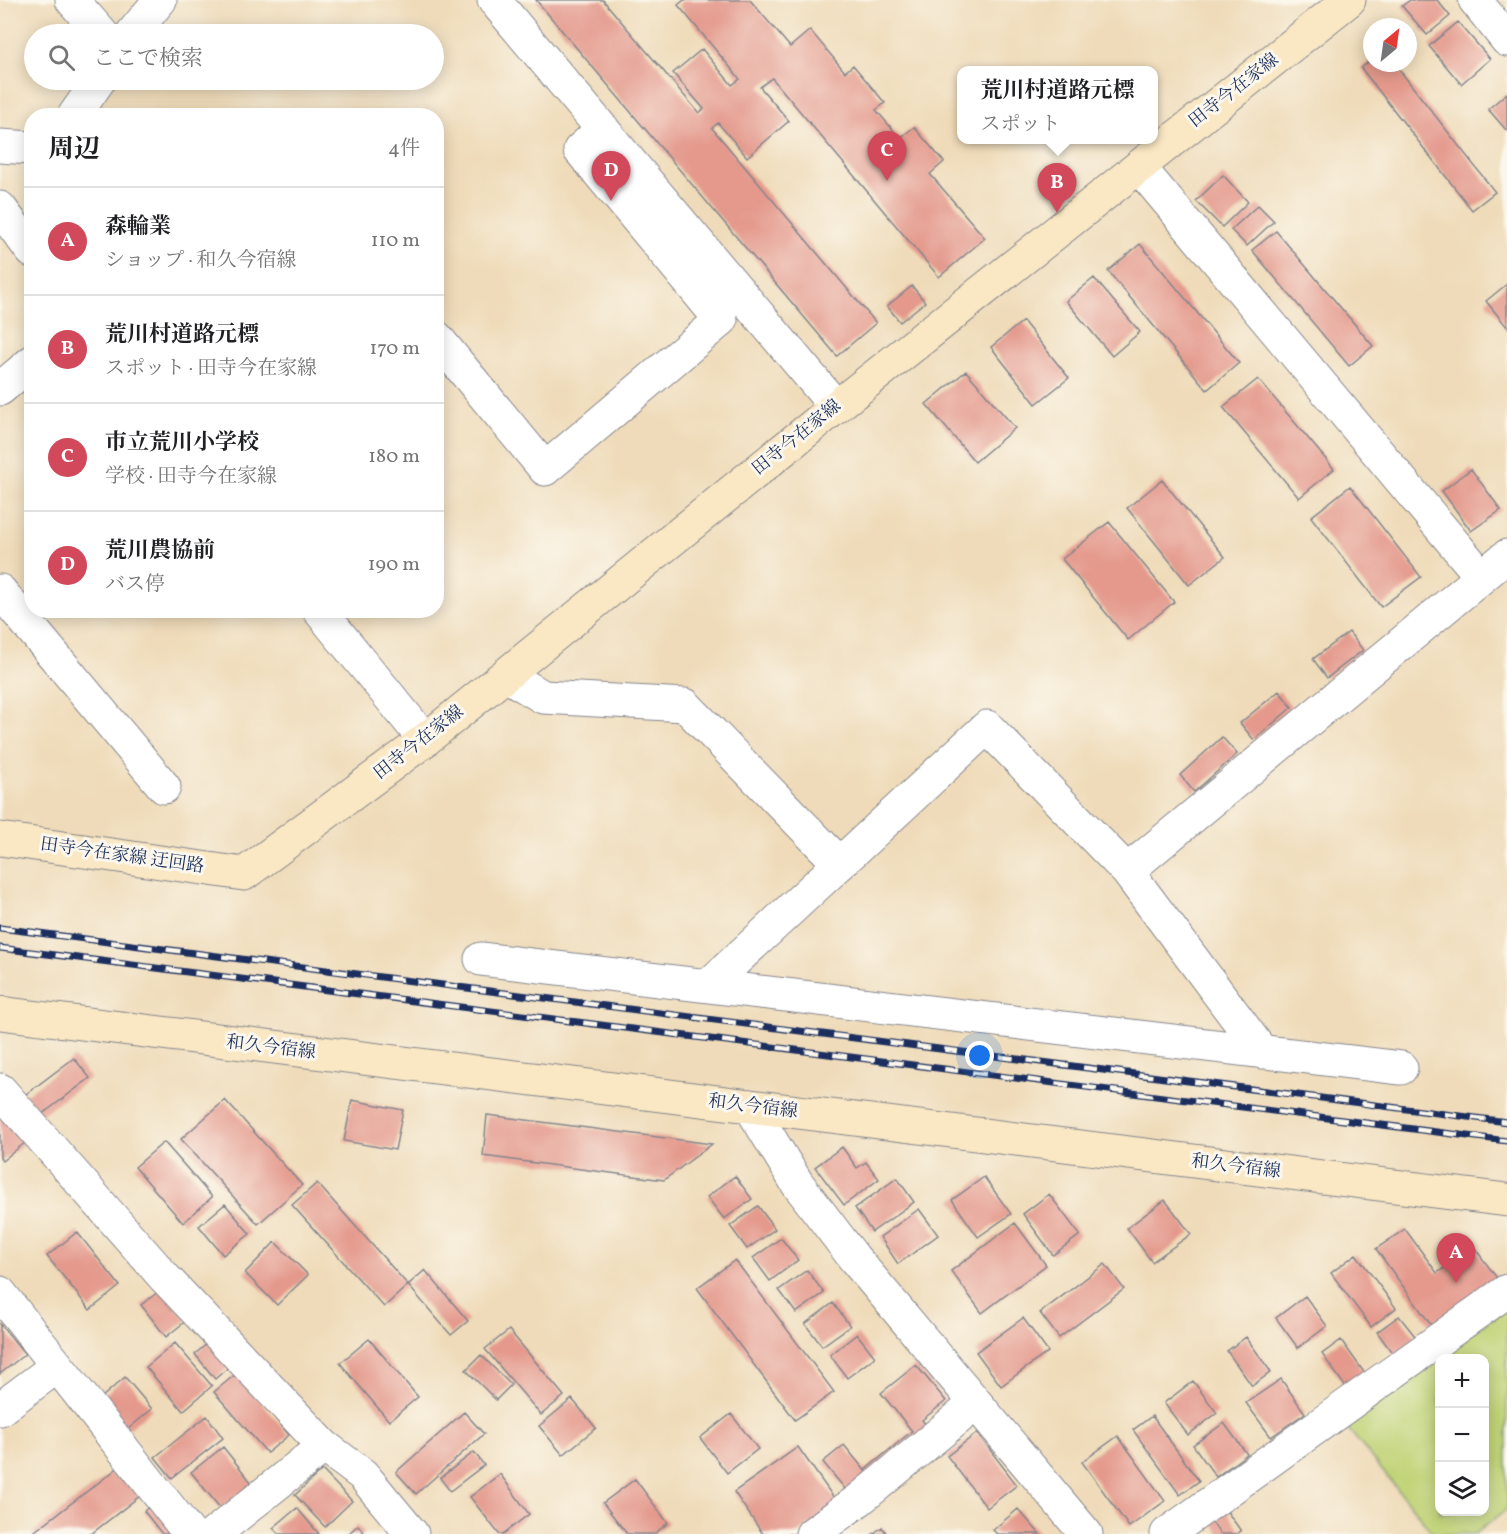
<!DOCTYPE html>
<html lang="ja">
<head>
<meta charset="utf-8">
<style>
  :root { --surface:#fff; --page:#f6f6f6; --text:#202124; --muted:#757577; --line:#e0e0e0; --accent:#d1495b }
  body { margin:0; font-family:Vollkorn,"Noto Serif JP",serif; background:var(--page); color:var(--text) }
  .controls { position:absolute; right:18px; bottom:18px; display:grid; overflow:hidden; border-radius:12px; box-shadow:0 3px 15px #0003 }
  .controls button { width:54px; height:54px; display:grid; place-items:center; padding:0; border:0; border-bottom:2px solid var(--line); background:var(--surface); color:var(--text); font:30px sans-serif }
  .compass { position:absolute; left:1363px; top:18px; width:54px; height:54px; border-radius:50%; background:var(--surface); box-shadow:0 3px 15px #0003; rotate:29deg }
  .you { position:absolute; left:980px; top:1056px; width:21px; height:21px; margin:-15px; border:4px solid #fff; border-radius:50%; background:#1a73e8; box-shadow:0 0 0 9px #1a73e833 }
  .badge { display:grid; place-items:center; width:39px; height:39px; border-radius:50%; background:var(--accent); color:#fff; font-size:20px; font-weight:700 }
  .pin { position:absolute; translate:-50% -50px; filter:drop-shadow(0 2px 3px #0008) }
  .pin::after { content:''; position:absolute; top:32px; width:21px; height:18px; background:inherit; clip-path:polygon(0 0,100% 0,50% 100%) }
  .popup { position:absolute; left:957px; top:66px; width:201px; height:78px; box-sizing:border-box; display:grid; place-content:center; border-radius:12px; background:var(--surface); filter:drop-shadow(0 2px 4px #0005); font-size:20px; white-space:nowrap; color:var(--muted) }
  .popup b { font-size:22px; color:var(--text) }
  .popup::after { content:''; position:absolute; left:50%; top:100%; margin-left:-12px; border:12px solid transparent; border-top-color:var(--surface) }
  .list { margin:0; padding:0; list-style:none }
  h2 { display:flex; justify-content:space-between; align-items:center; height:78px; margin:0; padding:0 24px; font-size:26px }
  h2 small { font-size:20px; font-weight:400; color:var(--muted) }
  .list li { display:grid; grid-template-columns:39px 1fr auto; gap:18px; align-items:center; box-sizing:border-box; height:108px; padding:0 24px; border-top:2px solid var(--line) }
  .list b { display:block; font-size:22px; white-space:nowrap }
  .list p { margin:0; font-size:20px; white-space:nowrap; color:var(--muted) }
  .list em { font-size:20px; font-style:normal; color:var(--muted) }
  .icon { flex:none; width:33px; height:33px; fill:none; stroke:currentColor; stroke-width:2; stroke-linecap:round; stroke-linejoin:round }
  .map { position:relative; flex:none; width:1507px; height:1534px; overflow:hidden }
  .search { position:absolute; background:var(--surface); box-shadow:0 3px 15px #0003; left:24px; top:24px; width:420px; height:66px; display:flex; align-items:center; gap:15px; box-sizing:border-box; padding:0 21px; border-radius:33px; color:var(--muted); font-size:22px }
  .panel { position:absolute; background:var(--surface); box-shadow:0 3px 15px #0003; left:24px; top:108px; width:420px; height:510px; border-radius:24px }
  .map>svg:first-child { display:block }
  .green { fill:#c0d376; stroke:#6e816a; stroke-width:1.5; fill-rule:evenodd }
  .building { fill:#e4998c }
  .lines { fill:none; stroke-linecap:round; stroke-linejoin:round }
  .minor-casing { stroke:#85858c; stroke-width:35 }
  .secondary-casing { stroke:#85858c; stroke-width:35 }
  .minor { stroke:#fff; stroke-width:33 }
  .secondary { stroke:#fae7c3; stroke-width:33 }
  .rail-casing { stroke:#1b2f5e; stroke-width:7 }
  .rail { stroke:#fbf7ec; stroke-width:4.5; stroke-dasharray:14; stroke-linecap:butt }
  .labels { text-anchor:middle; dominant-baseline:central; stroke-width:6; stroke-linejoin:round; paint-order:stroke }
  .street-label { font-size:18px; fill:#1b2f5e; stroke:#fbf7ec }
</style>
</head>
<body>
<div class="map">
<svg width="1507" height="1534" viewBox="0 0 1507 1534">
  <rect width="100%" height="100%" fill="#fbf7ec"/>
  <filter id="ink" filterUnits="userSpaceOnUse"><feTurbulence type="fractalNoise" baseFrequency=".0167" numOctaves="2"/><feDisplacementMap in="SourceGraphic" scale="12" xChannelSelector="R" yChannelSelector="G"/><feConvolveMatrix kernelMatrix="1 2 1 2 8 2 1 2 1" color-interpolation-filters="sRGB"/></filter>
  <filter id="wash" filterUnits="userSpaceOnUse"><feTurbulence type="fractalNoise" baseFrequency=".008" numOctaves="4" result="noise"/><feDisplacementMap in="SourceGraphic" scale="24" xChannelSelector="R" yChannelSelector="G"/><feGaussianBlur stdDeviation="1.35" result="paint"/><feColorMatrix in="noise" values="0 0 0 0 0 0 0 0 0 0 0 0 0 0 0 0 0 1.4 0 .05"/><feComposite in="paint" operator="in"/></filter>
  <g filter="url(#wash)">
    <rect width="100%" height="100%" fill="#efdbb9"/>
    <path class="green" d="M 1507,1308 L 1507,1509 L 1475,1534 L 1434,1534 L 1344,1424 ZM 1440,1358 L 1484,1358 L 1484,1512 L 1440,1512 Z"/>
    <g id="blocks">
      <path class="building" d="M 536,0 L 603,0 L 699,113 L 704,109 L 673,73 L 702,49 L 732,85 L 740,79 L 678,5 L 684,0 L 750,0 L 790,47 L 810,30 L 845,72 L 853,65 L 885,103 L 876,110 L 900,138 L 914,127 L 944,162 L 930,174 L 985,238 L 939,277 L 772,78 L 760,87 L 789,121 L 747,157 L 718,123 L 712,128 L 876,323 L 837,356 Z
        M 1410,0 L 1437,0 L 1450,16 L 1427,35 L 1402,6 Z
        M 1458,22 L 1490,59 L 1461,84 L 1429,46 Z
        M 1372,59 L 1372,63 L 1394,63 L 1495,192 L 1472,210 L 1361,68 Z
        M 1507,93 L 1507,131 L 1488,109 Z
        M 1223,175 L 1248,202 L 1222,227 L 1196,201 Z
        M 1258,205 L 1274,221 L 1247,246 L 1231,230 Z
        M 1276,231 L 1373,346 L 1349,366 L 1252,250 Z
        M 1140,244 L 1239,363 L 1207,390 L 1108,271 Z
        M 1094,278 L 1140,332 L 1112,356 L 1066,301 Z
        M 1507,284 L 1507,327 L 1486,301 Z
        M 912,286 L 925,302 L 900,322 L 887,306 Z
        M 1023,321 L 1069,378 L 1036,404 L 991,347 Z
        M 966,371 L 1015,428 L 975,462 L 926,404 Z
        M 1258,379 L 1334,469 L 1299,498 L 1223,407 Z
        M 1471,469 L 1501,510 L 1471,531 L 1442,491 Z
        M 1162,480 L 1225,557 L 1189,585 L 1127,508 Z
        M 1350,486 L 1421,577 L 1381,607 L 1311,517 Z
        M 1109,522 L 1174,602 L 1128,640 L 1062,559 Z
        M 1349,632 L 1363,650 L 1327,678 L 1313,659 Z
        M 1279,691 L 1292,707 L 1254,740 L 1240,723 Z
        M 1222,737 L 1237,754 L 1194,792 L 1180,775 Z
        M 74,1058 L 90,1078 L 41,1115 L 25,1095 Z
        M 225,1100 L 302,1185 L 258,1224 L 181,1139 Z
        M 352,1100 L 403,1110 L 395,1150 L 344,1141 Z
        M 0,1110 L 26,1142 L 2,1161 L 0,1158 Z
        M 487,1115 L 712,1144 L 664,1180 L 483,1156 Z
        M 164,1142 L 212,1197 L 183,1223 L 135,1167 Z
        M 842,1147 L 857,1168 L 866,1162 L 879,1179 L 844,1205 L 815,1167 Z
        M 735,1176 L 752,1199 L 724,1219 L 707,1197 Z
        M 984,1177 L 1011,1214 L 978,1237 L 952,1200 Z
        M 897,1178 L 914,1202 L 872,1232 L 855,1208 Z
        M 317,1183 L 408,1285 L 425,1270 L 468,1321 L 451,1335 L 408,1285 L 384,1307 L 292,1205 Z
        M 1049,1194 L 1080,1235 L 1053,1255 L 1023,1214 Z
        M 1165,1200 L 1191,1234 L 1152,1262 L 1127,1228 Z
        M 225,1204 L 250,1234 L 223,1255 L 199,1226 Z
        M 758,1206 L 775,1229 L 747,1249 L 730,1226 Z
        M 919,1209 L 938,1235 L 898,1264 L 880,1237 Z
        M 1015,1223 L 1046,1265 L 982,1313 L 951,1271 Z
        M 1405,1229 L 1437,1273 L 1474,1247 L 1497,1278 L 1431,1325 L 1376,1249 Z
        M 77,1232 L 120,1286 L 90,1310 L 47,1256 Z
        M 781,1238 L 798,1260 L 770,1281 L 753,1258 Z
        M 275,1242 L 308,1275 L 277,1305 L 245,1273 Z
        M 1356,1254 L 1396,1308 L 1371,1327 L 1331,1273 Z
        M 735,1260 L 834,1392 L 795,1420 L 697,1288 Z
        M 1105,1264 L 1124,1289 L 1059,1338 L 1040,1313 Z
        M 807,1270 L 824,1293 L 796,1313 L 779,1290 Z
        M 162,1289 L 187,1320 L 166,1337 L 141,1305 Z
        M 1305,1296 L 1327,1326 L 1298,1348 L 1276,1318 Z
        M 833,1303 L 850,1326 L 822,1346 L 805,1324 Z
        M 1399,1316 L 1418,1340 L 1396,1358 L 1377,1332 Z
        M 1023,1318 L 1048,1352 L 1001,1386 L 976,1352 Z
        M 0,1324 L 25,1354 L 0,1374 Z
        M 509,1330 L 564,1396 L 541,1415 L 485,1349 Z
        M 857,1334 L 875,1357 L 847,1378 L 830,1355 Z
        M 1246,1337 L 1271,1372 L 1252,1386 L 1227,1351 Z
        M 369,1339 L 418,1397 L 389,1421 L 340,1363 Z
        M 1341,1340 L 1366,1375 L 1347,1389 L 1322,1354 Z
        M 210,1341 L 230,1366 L 215,1379 L 195,1354 Z
        M 175,1343 L 212,1386 L 183,1411 L 146,1367 Z
        M 481,1355 L 511,1385 L 496,1400 L 466,1370 Z
        M 916,1365 L 946,1401 L 922,1420 L 932,1432 L 873,1479 L 865,1470 L 912,1431 L 881,1393 Z
        M 237,1373 L 289,1435 L 267,1453 L 214,1392 Z
        M 125,1377 L 152,1409 L 128,1429 L 101,1398 Z
        M 1281,1379 L 1305,1413 L 1271,1437 L 1246,1403 Z
        M 1193,1381 L 1217,1413 L 1188,1435 L 1164,1403 Z
        M 572,1399 L 596,1428 L 563,1455 L 539,1426 Z
        M 464,1412 L 484,1434 L 416,1494 L 396,1472 Z
        M 731,1414 L 758,1449 L 727,1473 L 700,1438 Z
        M 207,1416 L 223,1438 L 172,1478 L 155,1457 Z
        M 1152,1416 L 1199,1481 L 1180,1495 L 1133,1430 Z
        M 1224,1423 L 1247,1454 L 1216,1477 L 1193,1445 Z
        M 977,1433 L 1017,1485 L 987,1508 L 947,1456 Z
        M 1118,1436 L 1165,1501 L 1129,1527 L 1082,1462 Z
        M 844,1445 L 871,1478 L 850,1495 L 823,1462 Z
        M 223,1447 L 255,1487 L 224,1513 L 191,1472 Z
        M 798,1447 L 839,1505 L 797,1534 L 763,1534 L 734,1492 Z
        M 474,1452 L 484,1465 L 450,1491 L 440,1478 Z
        M 119,1467 L 141,1495 L 91,1534 L 31,1534 Z
        M 322,1470 L 352,1501 L 325,1527 L 295,1495 Z
        M 500,1474 L 529,1514 L 503,1534 L 499,1534 L 470,1497 Z
        M 635,1479 L 668,1523 L 654,1534 L 627,1534 L 603,1503 Z
        M 153,1503 L 178,1534 L 162,1534 L 144,1511 Z
        M 297,1508 L 319,1534 L 279,1534 L 273,1528 Z
        M 1018,1509 L 1040,1534 L 997,1534 L 993,1530 Z
        M 1226,1510 L 1241,1531 L 1236,1534 L 1220,1534 L 1211,1521 Z
        M 358,1525 L 365,1534 L 348,1534 Z
        M 882,1527 L 887,1534 L 873,1534 Z"/>
    </g>
  </g>
  <g filter="url(#ink)">
    <use href="#blocks" fill-opacity="0" stroke="#85858c" stroke-width="1.5"/>
    <g class="lines">
      <defs>
        <path id="minor" d="M 72,0 L 102,34
          M 494,0 L 836,407
          M 1475,0 L 1507,40
          M 132,34 L 160,0
          M 74,116 L 99,80
          M 0,146 L 32,148
          M 1139,167 L 1482,577
          M 0,208 L 32,251
          M 436,337 L 545,469 L 721,320 L 580,150 L 603,129
          M 0,389 L 32,362
          M 0,591 L 164,787
          M 319,610 L 425,740
          M 506,675 L 543,697 L 685,705 L 840,864
          M 1127,871 L 1507,556
          M 481,959 L 1401,1068
          M 708,986 L 987,727 L 1127,871 L 1262,1052
          M 0,1090 L 165,1278 L 324,1446 L 363,1475 L 412,1534
          M 750,1106 L 797,1183 L 854,1258 L 1086,1534
          M 0,1293 L 190,1534
          M 0,1409 L 57,1366
          M 214,1534 L 324,1446
          M 812,1534 L 860,1499 L 975,1404
          M 1167,1534 L 1507,1291"/>
        <path id="secondary" d="M 0,839 L 244,874 L 425,740 L 836,407 L 1349,0
          M 0,1013 L 1507,1200"/>
      </defs>
      <use href="#minor" class="minor-casing"/>
      <use href="#secondary" class="secondary-casing"/>
      <use href="#minor" class="minor"/>
      <use href="#secondary" class="secondary"/>
      <defs>
        <path id="rail" d="M 0,928 L 1507,1122
          M 0,948 L 1507,1141"/>
      </defs>
      <use href="#rail" class="rail-casing"/>
      <use href="#rail" class="rail"/>
    </g>
  </g>
  <g class="labels">
    <g class="street-label">
      <text transform="translate(1234 91) rotate(-38)">田寺今在家線</text>
      <text transform="translate(797 438) rotate(-39)">田寺今在家線</text>
      <text transform="translate(419 743) rotate(-38)">田寺今在家線</text>
      <text transform="translate(122 856) rotate(8)">田寺今在家線 迂回路</text>
      <text transform="translate(271 1048) rotate(7)">和久今宿線</text>
      <text transform="translate(753 1107) rotate(7)">和久今宿線</text>
      <text transform="translate(1236 1167) rotate(7)">和久今宿線</text>
    </g>
  </g>
</svg>
<div class="controls">
<button>+</button>
<button>−</button>
<button><svg class="icon" aria-label="layers" viewBox="0 0 24 24"><path d="M12 4l9 5-9 5-9-5zM3 14l9 5 9-5"/></svg></button>
</div>
<svg class="compass" viewBox="-18 -18 36 36"><path d="M0-13l5 13h-10z" fill="#e53935"/><path d="M0 13l5-13h-10z" fill="#757577"/></svg>
<div class="you"></div>
<div class="pin badge" style="left:1456px;top:1283px">A</div>
<div class="pin badge" style="left:1057px;top:213px">B</div>
<div class="popup"><b>荒川村道路元標</b>スポット</div>
<div class="pin badge" style="left:887px;top:181px">C</div>
<div class="pin badge" style="left:611px;top:201px">D</div>
<div class="search"><svg class="icon" aria-label="search" viewBox="0 0 24 24"><circle cx="10" cy="10" r="6"/><path d="M15 15l6 6"/></svg>ここで検索</div>
<section class="panel">
<h2>周辺<small>4件</small></h2>
<ul class="list">
<li><span class="badge">A</span><div><b>森輪業</b><p>ショップ · 和久今宿線</p></div><em>110 m</em></li>
<li><span class="badge">B</span><div><b>荒川村道路元標</b><p>スポット · 田寺今在家線</p></div><em>170 m</em></li>
<li><span class="badge">C</span><div><b>市立荒川小学校</b><p>学校 · 田寺今在家線</p></div><em>180 m</em></li>
<li><span class="badge">D</span><div><b>荒川農協前</b><p>バス停</p></div><em>190 m</em></li>
</ul>
</section>
</div>
</body>
</html>
